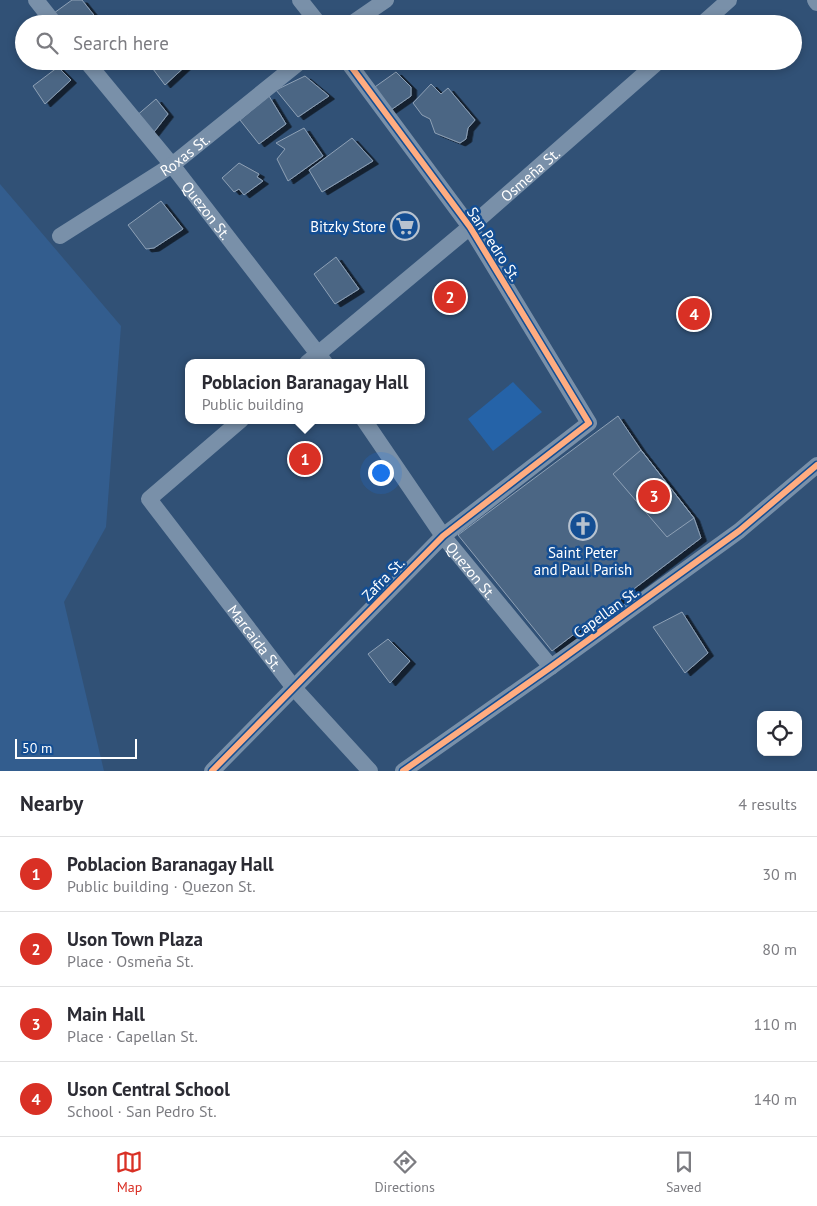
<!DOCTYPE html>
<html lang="en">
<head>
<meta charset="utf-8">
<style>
  :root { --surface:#fff; --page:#f2f2f3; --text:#2b2b33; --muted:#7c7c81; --line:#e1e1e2; --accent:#d93025 }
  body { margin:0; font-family:"PT Sans",sans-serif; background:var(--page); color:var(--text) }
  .controls { position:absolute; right:15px; bottom:15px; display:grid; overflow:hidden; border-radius:10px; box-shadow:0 2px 8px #0003 }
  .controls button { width:45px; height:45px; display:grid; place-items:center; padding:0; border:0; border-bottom:1px solid var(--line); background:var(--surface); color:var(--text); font:25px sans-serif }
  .scale { position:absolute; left:15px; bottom:12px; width:122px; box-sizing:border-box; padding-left:5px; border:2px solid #fff; border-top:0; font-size:14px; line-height:18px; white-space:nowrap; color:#fff; -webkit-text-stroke:4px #144e93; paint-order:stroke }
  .you { position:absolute; left:380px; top:472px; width:18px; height:18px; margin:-12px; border:4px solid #fff; border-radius:50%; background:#1a73e8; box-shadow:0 0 0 8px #1a73e833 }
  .badge { display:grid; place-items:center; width:32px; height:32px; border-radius:50%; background:var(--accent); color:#fff; font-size:16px; font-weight:700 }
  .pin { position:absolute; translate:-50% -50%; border:2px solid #fff; box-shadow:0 1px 5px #0006 }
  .popup { position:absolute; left:185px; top:359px; width:240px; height:65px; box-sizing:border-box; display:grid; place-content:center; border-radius:10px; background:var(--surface); filter:drop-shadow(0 1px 4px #0005); font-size:16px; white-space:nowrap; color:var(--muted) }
  .popup b { font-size:19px; color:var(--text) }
  .popup::after { content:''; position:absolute; left:50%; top:100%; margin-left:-10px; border:10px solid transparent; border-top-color:var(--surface) }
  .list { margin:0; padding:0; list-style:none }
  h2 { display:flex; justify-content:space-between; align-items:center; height:65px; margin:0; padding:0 20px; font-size:21px }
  h2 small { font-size:16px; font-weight:400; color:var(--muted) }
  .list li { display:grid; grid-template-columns:32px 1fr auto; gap:15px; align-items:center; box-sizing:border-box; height:75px; padding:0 20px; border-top:1px solid var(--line) }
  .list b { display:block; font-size:19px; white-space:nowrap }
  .list p { margin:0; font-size:16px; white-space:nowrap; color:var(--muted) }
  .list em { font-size:16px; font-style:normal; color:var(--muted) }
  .icon { flex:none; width:28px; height:28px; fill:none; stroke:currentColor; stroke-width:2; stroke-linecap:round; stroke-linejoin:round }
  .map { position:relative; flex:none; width:817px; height:771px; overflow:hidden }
  .search { position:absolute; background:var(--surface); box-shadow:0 2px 8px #0003; left:15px; right:15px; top:15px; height:55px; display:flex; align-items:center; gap:12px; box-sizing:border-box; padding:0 18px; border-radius:28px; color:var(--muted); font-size:19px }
  .sheet { height:365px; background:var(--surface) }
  nav { display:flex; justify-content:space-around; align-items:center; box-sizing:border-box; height:70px; border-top:1px solid var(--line); background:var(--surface); font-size:14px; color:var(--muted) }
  nav a { display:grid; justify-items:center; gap:2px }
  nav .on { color:var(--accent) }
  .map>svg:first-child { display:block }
  .green { fill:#2563a8 }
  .water { fill:#335d8e }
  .building { fill:#4c6684; stroke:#8ea1b6; filter:url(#shadow) }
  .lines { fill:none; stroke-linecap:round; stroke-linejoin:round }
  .street { stroke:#7990a9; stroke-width:16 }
  .cycleway-casing { stroke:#144e93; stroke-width:9 }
  .cycleway { stroke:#ffac80; stroke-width:6 }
  .labels { text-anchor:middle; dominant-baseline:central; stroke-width:5; stroke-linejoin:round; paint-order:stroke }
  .street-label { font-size:15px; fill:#fff; stroke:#144e93 }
  .poi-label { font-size:15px; fill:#fff; stroke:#144e93; text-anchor:end }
</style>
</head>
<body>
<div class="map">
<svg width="817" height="771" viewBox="0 0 817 771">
  <defs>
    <filter id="shadow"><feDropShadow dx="5.5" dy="3" stdDeviation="0" flood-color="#0009"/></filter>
  </defs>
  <rect width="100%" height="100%" fill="#315176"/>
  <path class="green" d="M 513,382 L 542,412 L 493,451 L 468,419 Z"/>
  <path class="water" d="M 0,184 L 121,326 L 106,527 L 64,602 L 104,771 L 0,771 Z"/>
  <path class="building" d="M 72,0 L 82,0 L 101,24 L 62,24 L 54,13 Z
    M 128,15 L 135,24 L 118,24 Z
    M 162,61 L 191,61 L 165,85 L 153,69 Z
    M 58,67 L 71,80 L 45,104 L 33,86 Z
    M 396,72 L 411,87 L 411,96 L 388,112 L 372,89 Z
    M 305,76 L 329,96 L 298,117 L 276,90 Z
    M 431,84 L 441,94 L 448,88 L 475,120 L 468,128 L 466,139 L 460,143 L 435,133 L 430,119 L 422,115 L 413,103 Z
    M 269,96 L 286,124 L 259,144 L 240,120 Z
    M 156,99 L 168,114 L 151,136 L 135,117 Z
    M 304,128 L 323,156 L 288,181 L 277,159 L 285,149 L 276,143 Z
    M 352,138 L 373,161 L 322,192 L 309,170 Z
    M 239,163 L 259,174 L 257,177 L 263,181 L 244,195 L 239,189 L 234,192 L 222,178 Z
    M 161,201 L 183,229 L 154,248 L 146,249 L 128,225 Z
    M 336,257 L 359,289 L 335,304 L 314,274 Z
    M 618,416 L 641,450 L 694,518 L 701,538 L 552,651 L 458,535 Z
    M 641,450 L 694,518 L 667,537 L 613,474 Z
    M 682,612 L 708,653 L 685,673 L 653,627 Z
    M 388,639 L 410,661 L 390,683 L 368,654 Z"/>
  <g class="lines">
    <g class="street">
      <path d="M 36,0 L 55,24"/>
      <path d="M 300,0 L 319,24"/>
      <path d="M 815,0 L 817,3"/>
      <path d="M 351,24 L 386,0"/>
      <path d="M 702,24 L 729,0"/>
      <path id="s1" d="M 86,61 L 172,165 L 325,363"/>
      <path id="s2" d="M 60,236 L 172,165 L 301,61"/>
      <path id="s3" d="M 307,363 L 470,227 L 659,61"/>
      <path id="s4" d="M 241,420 L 149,499 L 294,688 L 370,771"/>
      <path id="s5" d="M 364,420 L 443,536 L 551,667"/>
      <path d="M 212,771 L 443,536 L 589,423 L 470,227 L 347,61"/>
      <path d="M 403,771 L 551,667 L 739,531 L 817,465"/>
    </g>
    <defs>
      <path id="cycleway" d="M 212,771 L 443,536 L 589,423 L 470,227 L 347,61
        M 403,771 L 551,667 L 739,531 L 817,465"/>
    </defs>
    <use href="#cycleway" class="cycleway-casing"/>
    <use href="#cycleway" class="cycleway"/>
  </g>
  <defs>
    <symbol id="supermarket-ring" viewBox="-11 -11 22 22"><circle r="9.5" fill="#144e93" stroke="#b7c2cf" stroke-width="1.5"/><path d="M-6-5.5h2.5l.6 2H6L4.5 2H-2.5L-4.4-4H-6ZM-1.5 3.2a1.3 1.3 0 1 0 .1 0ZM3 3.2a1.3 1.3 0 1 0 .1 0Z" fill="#b7c2cf"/></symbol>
    <symbol id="church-ring" viewBox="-11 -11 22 22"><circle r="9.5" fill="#144e93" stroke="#b7c2cf" stroke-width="1.5"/><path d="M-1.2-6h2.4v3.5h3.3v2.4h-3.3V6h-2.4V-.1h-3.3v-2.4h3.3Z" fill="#b7c2cf"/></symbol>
  </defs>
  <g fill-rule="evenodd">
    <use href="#supermarket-ring" x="389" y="210" width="32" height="32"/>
    <use href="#church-ring" x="567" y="510" width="32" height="32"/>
  </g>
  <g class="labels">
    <g class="street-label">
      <text stroke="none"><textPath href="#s2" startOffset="149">Roxas St.</textPath></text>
      <text stroke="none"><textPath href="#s3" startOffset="292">Osmeña St.</textPath></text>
      <text stroke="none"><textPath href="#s1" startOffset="192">Quezon St.</textPath></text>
      <text transform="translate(494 244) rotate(57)">San Pedro St.</text>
      <text stroke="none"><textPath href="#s5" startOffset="185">Quezon St.</textPath></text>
      <text transform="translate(383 579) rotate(-46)">Zafra St.</text>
      <text transform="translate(606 612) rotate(-36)">Capellan St.</text>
      <text stroke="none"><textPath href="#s4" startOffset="296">Marcaida St.</textPath></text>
    </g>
    <g class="poi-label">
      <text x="386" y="226">Bitzky Store</text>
      <text x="583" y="552" text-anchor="middle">Saint Peter<tspan x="583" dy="17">and Paul Parish</tspan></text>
    </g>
  </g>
</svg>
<div class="controls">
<button><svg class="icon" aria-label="locate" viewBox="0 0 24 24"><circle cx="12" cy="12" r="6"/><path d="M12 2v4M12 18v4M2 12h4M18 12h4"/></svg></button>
</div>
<div class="scale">50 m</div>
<div class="you"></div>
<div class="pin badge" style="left:305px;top:459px">1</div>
<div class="popup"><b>Poblacion Baranagay Hall</b>Public building</div>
<div class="pin badge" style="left:450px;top:297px">2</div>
<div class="pin badge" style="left:654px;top:496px">3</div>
<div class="pin badge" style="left:694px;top:314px">4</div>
<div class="search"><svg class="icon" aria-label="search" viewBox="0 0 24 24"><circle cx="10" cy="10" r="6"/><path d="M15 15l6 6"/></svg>Search here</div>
</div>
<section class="sheet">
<h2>Nearby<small>4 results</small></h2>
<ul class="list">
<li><span class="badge">1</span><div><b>Poblacion Baranagay Hall</b><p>Public building · Quezon St.</p></div><em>30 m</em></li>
<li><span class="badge">2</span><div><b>Uson Town Plaza</b><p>Place · Osmeña St.</p></div><em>80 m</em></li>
<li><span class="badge">3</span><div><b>Main Hall</b><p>Place · Capellan St.</p></div><em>110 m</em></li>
<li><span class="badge">4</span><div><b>Uson Central School</b><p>School · San Pedro St.</p></div><em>140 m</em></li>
</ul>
</section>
<nav>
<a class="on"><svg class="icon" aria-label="map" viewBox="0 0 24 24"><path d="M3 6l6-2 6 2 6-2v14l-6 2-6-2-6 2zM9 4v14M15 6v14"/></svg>Map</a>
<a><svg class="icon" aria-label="directions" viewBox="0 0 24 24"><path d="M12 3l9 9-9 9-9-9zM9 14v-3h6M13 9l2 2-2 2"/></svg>Directions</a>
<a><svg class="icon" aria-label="saved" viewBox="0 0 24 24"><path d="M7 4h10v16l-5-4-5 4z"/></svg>Saved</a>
</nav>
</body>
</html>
